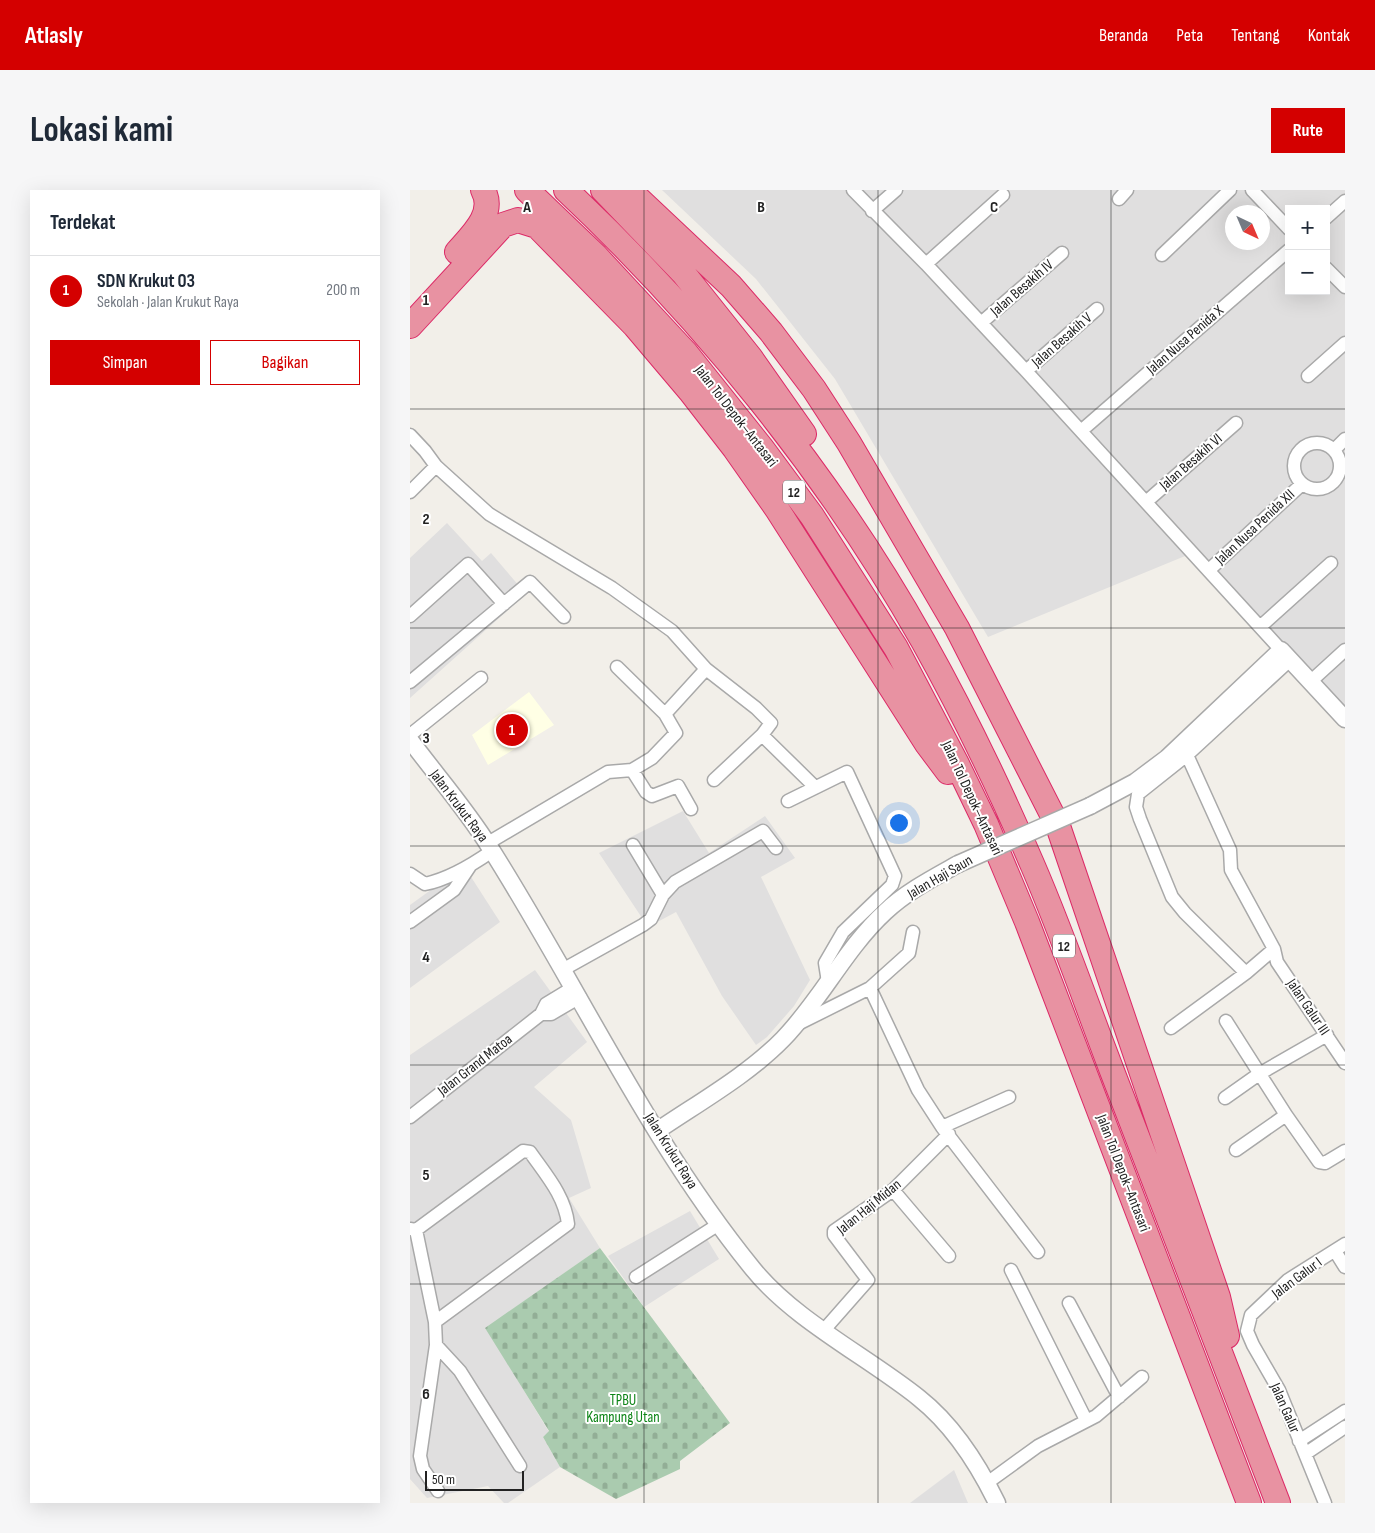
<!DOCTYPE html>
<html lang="id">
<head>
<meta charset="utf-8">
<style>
  :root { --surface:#fff; --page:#f6f6f7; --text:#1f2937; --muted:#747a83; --line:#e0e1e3; --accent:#d40000 }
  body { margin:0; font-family:"Sofia Sans Condensed",sans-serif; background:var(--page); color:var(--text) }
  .controls { position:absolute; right:15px; top:15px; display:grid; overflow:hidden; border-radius:0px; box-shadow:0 5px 20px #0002 }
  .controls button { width:45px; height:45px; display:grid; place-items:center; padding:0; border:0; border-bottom:1px solid var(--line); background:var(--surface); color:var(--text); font:25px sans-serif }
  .compass { position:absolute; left:815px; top:15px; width:45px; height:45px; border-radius:50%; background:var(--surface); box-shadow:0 5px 20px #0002; rotate:136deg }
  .scale { position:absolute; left:15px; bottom:12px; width:99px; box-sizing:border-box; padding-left:5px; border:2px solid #222; border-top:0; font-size:14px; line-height:18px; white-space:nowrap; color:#222; -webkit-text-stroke:4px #fff; paint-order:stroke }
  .you { position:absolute; left:488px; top:632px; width:18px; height:18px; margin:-12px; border:4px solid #fff; border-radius:50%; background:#1a73e8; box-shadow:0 0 0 8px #1a73e833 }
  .badge { display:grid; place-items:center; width:32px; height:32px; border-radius:50%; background:var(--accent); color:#fff; font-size:16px; font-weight:700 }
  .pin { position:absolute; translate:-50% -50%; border:2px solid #fff; box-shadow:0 1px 5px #0006 }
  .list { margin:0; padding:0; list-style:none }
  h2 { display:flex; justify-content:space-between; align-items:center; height:65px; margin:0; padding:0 20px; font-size:21px }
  h2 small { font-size:16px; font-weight:400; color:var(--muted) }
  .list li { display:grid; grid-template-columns:32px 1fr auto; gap:15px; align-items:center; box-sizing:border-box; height:70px; padding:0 20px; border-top:1px solid var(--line) }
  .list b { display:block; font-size:19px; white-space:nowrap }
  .list p { margin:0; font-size:16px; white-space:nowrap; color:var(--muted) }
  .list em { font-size:16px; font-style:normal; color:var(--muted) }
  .actions { display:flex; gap:10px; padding:15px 20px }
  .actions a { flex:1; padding:11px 0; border:1px solid var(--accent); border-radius:0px; text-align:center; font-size:18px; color:var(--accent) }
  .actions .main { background:var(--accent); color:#fff }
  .map { position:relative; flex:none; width:935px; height:1313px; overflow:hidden; border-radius:0px }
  header { display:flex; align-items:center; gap:30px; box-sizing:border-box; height:70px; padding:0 25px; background:var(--accent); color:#fff }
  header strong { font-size:24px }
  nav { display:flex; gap:28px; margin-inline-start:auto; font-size:18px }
  .intro { display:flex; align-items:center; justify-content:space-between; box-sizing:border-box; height:120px; padding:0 30px }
  h1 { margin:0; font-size:35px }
  .button { padding:12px 22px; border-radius:0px; background:var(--accent); color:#fff; font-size:18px; font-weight:700 }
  main { display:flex; gap:30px; padding:0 30px }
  aside { flex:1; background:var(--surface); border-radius:0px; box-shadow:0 5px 20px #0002 }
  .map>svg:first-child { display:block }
  .residential { fill:#e0dfdf; fill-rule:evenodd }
  .education { fill:#ffffe5 }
  .cemetery { fill:url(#cemetery-stones) }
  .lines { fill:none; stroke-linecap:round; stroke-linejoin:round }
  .minor-casing { stroke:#a9a9a9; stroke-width:15 }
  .tertiary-casing { stroke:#a9a9a9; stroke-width:19 }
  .motorway-casing { stroke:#dc2a67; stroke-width:26 }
  .minor { stroke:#fff; stroke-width:12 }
  .tertiary { stroke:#fff; stroke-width:16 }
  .motorway { stroke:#e892a2; stroke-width:24 }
  .tertiary-bridge-casing { stroke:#a9a9a9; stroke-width:19; stroke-linecap:butt }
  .tertiary-bridge { stroke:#fff; stroke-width:16 }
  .grid { fill:none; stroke:#222; stroke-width:1; stroke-opacity:0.55 }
  .labels { text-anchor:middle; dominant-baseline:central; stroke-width:4; stroke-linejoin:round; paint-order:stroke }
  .shield { fill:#fff; stroke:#646464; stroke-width:1 }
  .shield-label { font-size:14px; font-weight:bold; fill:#222 }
  .street-label { font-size:15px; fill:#222; stroke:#fff }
  .park-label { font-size:15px; fill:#0c8416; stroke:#fff }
  .grid-label { font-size:16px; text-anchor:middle; font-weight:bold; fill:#222; stroke:#fff; stroke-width:4; stroke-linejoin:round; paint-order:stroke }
</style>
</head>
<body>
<header>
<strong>Atlasly</strong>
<nav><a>Beranda</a><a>Peta</a><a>Tentang</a><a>Kontak</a></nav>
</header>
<div class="intro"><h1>Lokasi kami</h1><a class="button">Rute</a></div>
<main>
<aside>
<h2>Terdekat<small></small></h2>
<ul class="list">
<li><span class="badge">1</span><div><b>SDN Krukut 03</b><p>Sekolah · Jalan Krukut Raya</p></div><em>200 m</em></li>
</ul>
<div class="actions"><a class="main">Simpan</a><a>Bagikan</a></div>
</aside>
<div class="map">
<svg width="935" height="1313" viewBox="0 0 935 1313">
  <defs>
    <pattern id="cemetery-stones" width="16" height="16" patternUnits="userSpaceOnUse" patternTransform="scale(1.25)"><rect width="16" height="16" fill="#aacbaf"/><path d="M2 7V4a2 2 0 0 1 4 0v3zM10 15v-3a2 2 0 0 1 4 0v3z" fill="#92ae96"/></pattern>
  </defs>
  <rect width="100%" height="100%" fill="#f2efe9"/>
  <path class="residential" d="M 252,0 L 935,0 L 935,537 L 780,364 L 578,447 L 425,189 L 346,89 ZM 879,19 L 916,19 L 916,101 L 879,101 ZM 822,22 L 852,22 L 852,52 L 822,52 Z
    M 37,333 L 72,371 L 81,363 L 116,404 L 0,508 L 0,368 Z
    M 273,621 L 299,663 L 355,626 L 385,668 L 351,687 L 400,790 L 384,816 L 357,847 L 346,855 L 312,806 L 266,722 L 238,737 L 189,663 Z
    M 54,676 L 90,732 L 0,798 L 0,715 Z
    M 125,780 L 177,852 L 124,897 L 161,930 L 181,998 L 159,1008 L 190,1058 L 76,1138 L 139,1242 L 133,1247 L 150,1277 L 98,1313 L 94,1313 L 78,1296 L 17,1308 L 0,1289 L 0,865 Z
    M 280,1021 L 309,1069 L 234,1117 L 198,1066 Z
    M 544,1280 L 558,1313 L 500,1313 Z"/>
  <path class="education" d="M 119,502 L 144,535 L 78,575 L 62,545 Z"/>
  <path class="cemetery" d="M 190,1058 L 320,1233 L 270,1271 L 270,1279 L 206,1309 L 150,1277 L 133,1247 L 139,1241 L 75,1138 Z"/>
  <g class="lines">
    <defs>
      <path id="minor" d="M 443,0 L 516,74 L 616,181 L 871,460
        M 842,0 L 879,39
        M 709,9 L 717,0
        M 462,21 L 486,0
        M 916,28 L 935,11
        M 752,65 L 820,0
        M 516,74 L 593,5
        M 916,78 L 935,97
        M 571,133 L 652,63
        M 616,181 L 687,119
        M 898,186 L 935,153
        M 671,241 L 879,60
        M 0,245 L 15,261 L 26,276
        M884 276a23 23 0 1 1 46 0a23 23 0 1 1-46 0Z
        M 924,260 L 935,249
        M 0,302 L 26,276 L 79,324 L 202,398 L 262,441 L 296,479 L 255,524
        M 736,312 L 826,233
        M 799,380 L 892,294
        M 0,426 L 58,374 L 94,414
        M 851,436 L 921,373
        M 296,479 L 346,518 L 361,533 L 352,545
        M 0,492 L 120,392 L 154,427
        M 900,492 L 935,460
        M 0,545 L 71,488
        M 777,565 L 820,660 L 821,680 L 864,759 L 867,772 L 935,873
        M 222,580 L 236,602 L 242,606 L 268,596 L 281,619
        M 304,590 L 352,545 L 405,597
        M 378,611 L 437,582 L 485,686 L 482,695 L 433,742 L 415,773 L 418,792
        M 78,653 L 198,582 L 222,580 L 242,568 L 266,543 L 255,524 L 207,477
        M 223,655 L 253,705
        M 0,684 L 15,694 C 39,689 62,675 82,661
        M 0,732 L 44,700 L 60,676
        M 154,779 L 233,735 L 241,729 L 253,705 L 265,692 L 353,641 L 366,658
        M 836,783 L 775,723 L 762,707 L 730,629 L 726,617 L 728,604 L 777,565 L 880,470
        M 460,798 L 508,900 L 532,937 L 628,1062
        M 131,824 L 141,824 L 170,807
        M 816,831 L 876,925 L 826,960
        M 390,833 L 460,798 L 499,763 L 503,742
        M 761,838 L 836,783 L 864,759
        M 815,908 L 849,884 L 917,845
        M 876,925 L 909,972 L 915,973 L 935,961
        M 0,927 L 131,824 L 136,814 L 164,797
        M 532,937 L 599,907
        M 483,1000 L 539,1066
        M 0,1039 L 6,1040 L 25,1132 L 26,1155 L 10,1266 L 13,1279 L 28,1301
        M 6,1040 L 113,961 L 120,962 C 136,985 155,1006 158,1034 L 25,1132
        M 925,1061 L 935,1077
        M 601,1080 L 676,1230
        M 226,1087 L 309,1034
        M 659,1113 L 709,1207
        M 414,1140 L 458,1090 L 424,1045 L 424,1041 L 483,1000 L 539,944
        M 26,1155 L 50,1181 L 110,1276
        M 889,1251 L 935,1221
        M 895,1264 L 935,1237
        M 577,1293 L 628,1256 L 686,1226 L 732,1187
        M 915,1313 L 869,1200 L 843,1155 L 837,1141 L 841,1125 L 878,1090 L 935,1054"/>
      <path id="tertiary" d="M 0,550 C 26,585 56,619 79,656 C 168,796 238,950 343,1079 C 384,1130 458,1167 509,1208 C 543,1235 568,1274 587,1313
        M 680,616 L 725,592 L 757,568 L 871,460 L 935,529
        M 247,941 C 288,913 338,885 373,849 C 411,810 435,759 475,722 C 496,702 523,688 548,674"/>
      <path id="motorway" d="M 117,0 L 186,66 L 276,163 L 351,257 L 402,326 L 486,458 L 546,572 L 576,634 L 617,732 L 839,1313
        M 156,0 C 293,129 421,287 513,451 C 554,524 590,599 623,676 C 652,743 676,813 702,881 C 757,1025 812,1169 868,1313
        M 193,0 L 274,84 L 340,167 L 394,244
        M 219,0 L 321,96 L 361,142 L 404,199 L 439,253 L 547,438 L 648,636 L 808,1107 L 817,1146
        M 47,62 C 62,45 86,23 73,0
        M 0,136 L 93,35 L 108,30 L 127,36 L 225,136 L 280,201 L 325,259 L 367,319 L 517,554 L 538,582"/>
    </defs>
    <use href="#minor" class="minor-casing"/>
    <use href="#tertiary" class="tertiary-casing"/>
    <use href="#motorway" class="motorway-casing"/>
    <use href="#minor" class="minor"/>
    <use href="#tertiary" class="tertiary"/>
    <use href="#motorway" class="motorway"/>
    <defs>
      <path id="tertiary-bridge" d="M 548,674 L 680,616"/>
    </defs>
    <use href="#tertiary-bridge" class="tertiary-bridge-casing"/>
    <use href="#tertiary-bridge" class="tertiary-bridge"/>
  </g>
  <path class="grid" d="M 234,0 L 234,1313M 468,0 L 468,1313M 701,0 L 701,1313M 0,219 L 935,219M 0,438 L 935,438M 0,656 L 935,656M 0,875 L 935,875M 0,1094 L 935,1094"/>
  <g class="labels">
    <g class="shield">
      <rect x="373" y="290.5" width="22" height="23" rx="4"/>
      <rect x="643" y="744.5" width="22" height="23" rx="4"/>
    </g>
    <g class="shield-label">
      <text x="384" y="302">12</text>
      <text x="654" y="756">12</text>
    </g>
    <g class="street-label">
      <text transform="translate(612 98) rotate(-41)">Jalan Besakih IV</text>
      <text transform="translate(652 150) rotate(-41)">Jalan Besakih V</text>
      <text transform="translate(775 150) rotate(-41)">Jalan Nusa Penida X</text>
      <text transform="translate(326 226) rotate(52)">Jalan Tol Depok–Antasari</text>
      <text transform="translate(781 272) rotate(-41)">Jalan Besakih VI</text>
      <text transform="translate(845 337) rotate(-43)">Jalan Nusa Penida XII</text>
      <text transform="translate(562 608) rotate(65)">Jalan Tol Depok–Antasari</text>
      <text transform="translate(49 616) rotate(53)">Jalan Krukut Raya</text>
      <text transform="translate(530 687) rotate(-30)">Jalan Haji Saun</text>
      <text transform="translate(898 817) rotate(56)">Jalan Galur III</text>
      <text transform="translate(65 875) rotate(-38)">Jalan Grand Matoa</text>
      <text transform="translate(261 961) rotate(58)">Jalan Krukut Raya</text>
      <text transform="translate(713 983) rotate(69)">Jalan Tol Depok–Antasari</text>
      <text transform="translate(459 1017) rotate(-39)">Jalan Haji Midan</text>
      <text transform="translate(887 1088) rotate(-37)">Jalan Galur I</text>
      <text transform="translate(875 1218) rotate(66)">Jalan Galur</text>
    </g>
    <g class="park-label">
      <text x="213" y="1210">TPBU<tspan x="213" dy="17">Kampung Utan</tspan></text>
    </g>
  </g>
  <g class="grid-label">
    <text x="117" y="22">A</text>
    <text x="351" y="22">B</text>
    <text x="584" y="22">C</text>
    <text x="16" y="115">1</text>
    <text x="16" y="334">2</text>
    <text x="16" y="553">3</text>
    <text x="16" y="772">4</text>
    <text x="16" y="990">5</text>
    <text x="16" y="1209">6</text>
  </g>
</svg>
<div class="controls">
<button>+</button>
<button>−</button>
</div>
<svg class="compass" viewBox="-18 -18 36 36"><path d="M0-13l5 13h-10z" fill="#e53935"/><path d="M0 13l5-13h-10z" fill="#747a83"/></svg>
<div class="scale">50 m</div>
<div class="you"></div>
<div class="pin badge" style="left:102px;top:540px">1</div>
</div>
</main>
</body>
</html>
